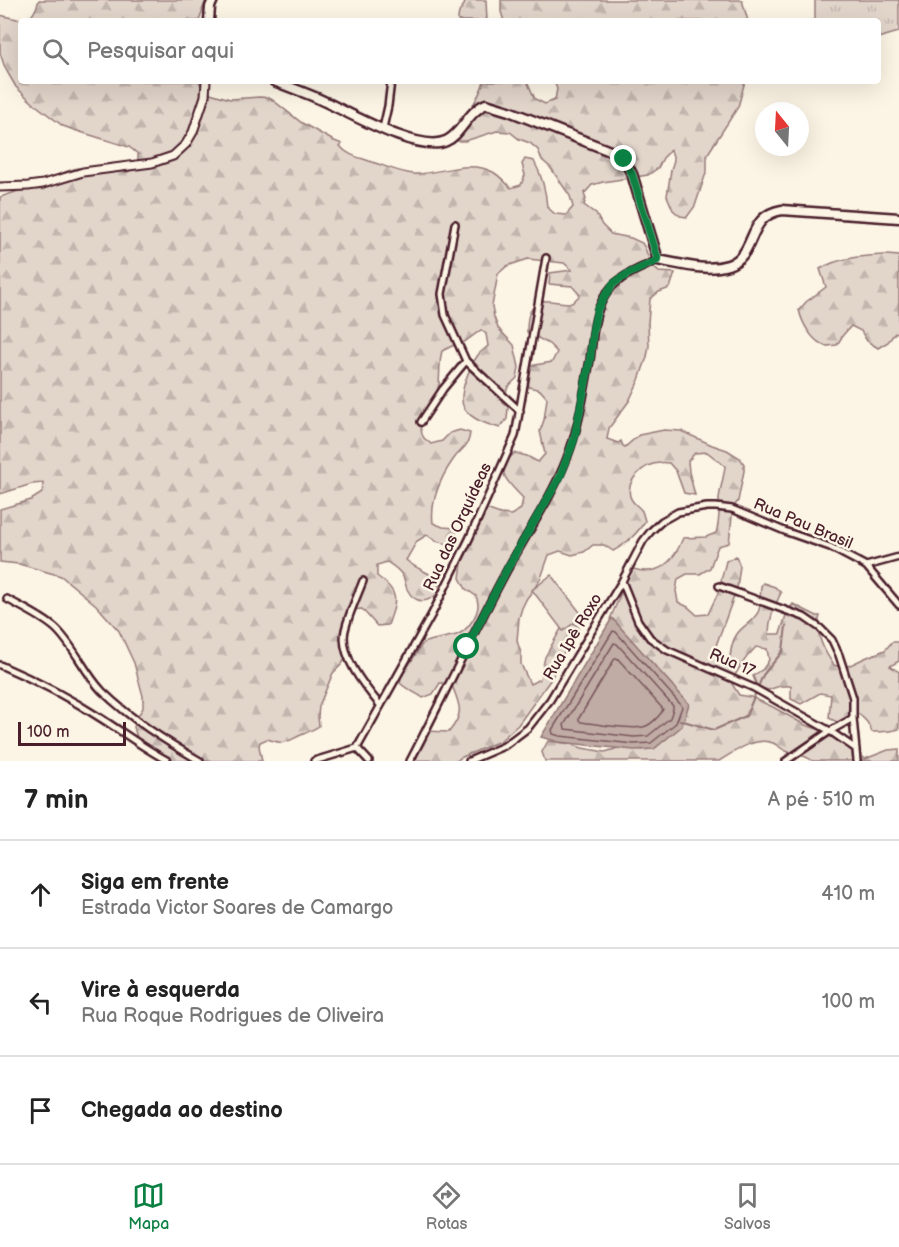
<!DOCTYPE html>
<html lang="pt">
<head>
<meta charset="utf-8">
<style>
  :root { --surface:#fff; --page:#f2f2f2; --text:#222; --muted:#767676; --line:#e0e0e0; --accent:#0b8043 }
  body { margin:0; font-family:"Balsamiq Sans",sans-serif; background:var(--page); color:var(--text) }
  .compass { position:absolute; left:755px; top:102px; width:54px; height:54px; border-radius:50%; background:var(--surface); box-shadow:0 6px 24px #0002; rotate:342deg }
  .scale { position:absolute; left:18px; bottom:15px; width:108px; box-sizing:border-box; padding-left:6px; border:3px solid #4a1f2b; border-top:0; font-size:16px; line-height:21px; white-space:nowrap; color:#4a1f2b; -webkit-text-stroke:4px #fcf5e5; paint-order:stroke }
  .stop { position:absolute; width:18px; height:18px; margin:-14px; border:4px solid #0b8043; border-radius:50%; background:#fff }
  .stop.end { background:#0b8043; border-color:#fff; box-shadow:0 2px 6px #0008 }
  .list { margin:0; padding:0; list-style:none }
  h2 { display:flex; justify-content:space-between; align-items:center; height:78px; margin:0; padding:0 24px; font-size:26px }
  h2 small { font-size:20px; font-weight:400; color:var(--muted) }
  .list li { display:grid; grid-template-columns:39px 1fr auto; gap:18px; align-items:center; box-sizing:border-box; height:108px; padding:0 24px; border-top:2px solid var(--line) }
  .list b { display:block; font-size:22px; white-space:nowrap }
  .list p { margin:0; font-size:20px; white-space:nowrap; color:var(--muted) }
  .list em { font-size:20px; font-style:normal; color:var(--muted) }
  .icon { flex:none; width:33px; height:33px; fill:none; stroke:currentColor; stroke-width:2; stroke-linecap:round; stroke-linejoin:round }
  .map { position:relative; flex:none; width:899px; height:761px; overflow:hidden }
  .search { position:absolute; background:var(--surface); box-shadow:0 6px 24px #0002; left:18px; right:18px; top:18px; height:66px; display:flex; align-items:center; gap:15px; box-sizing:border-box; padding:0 21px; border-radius:6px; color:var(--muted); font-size:22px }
  .sheet { height:402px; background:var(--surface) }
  nav { display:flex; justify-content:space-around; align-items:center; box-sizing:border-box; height:84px; border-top:2px solid var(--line); background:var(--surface); font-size:16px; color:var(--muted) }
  nav a { display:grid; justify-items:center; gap:3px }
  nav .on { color:var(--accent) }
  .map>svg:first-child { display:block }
  .grass { fill:url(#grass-tufts); stroke:#967a7a; stroke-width:1.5 }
  .forest { fill:url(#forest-firs); stroke:#967a7a; stroke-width:1.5 }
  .park { fill:#e2d5ca; stroke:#967a7a; stroke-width:1.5 }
  .water { fill:#c0aca5; stroke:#917474; stroke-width:1.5 }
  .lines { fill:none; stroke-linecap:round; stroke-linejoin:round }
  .shore { stroke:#79575c; stroke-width:1.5 }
  .stream { stroke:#917474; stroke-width:2 }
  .minor-casing { stroke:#4a1f2b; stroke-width:10 }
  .tertiary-casing { stroke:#4a1f2b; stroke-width:11 }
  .secondary-casing { stroke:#4a1f2b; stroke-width:13 }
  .minor { stroke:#fcf5e5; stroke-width:5 }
  .tertiary { stroke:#fcf5e5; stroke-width:7 }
  .secondary { stroke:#fcf5e5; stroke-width:8 }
  .route { stroke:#0b8043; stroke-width:8 }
  .labels { text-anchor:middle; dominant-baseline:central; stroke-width:5; stroke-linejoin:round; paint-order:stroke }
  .street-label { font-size:16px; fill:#4a1f2b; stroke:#fcf5e5 }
</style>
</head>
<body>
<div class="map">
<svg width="899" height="761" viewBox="0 0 899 761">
  <defs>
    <pattern id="grass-tufts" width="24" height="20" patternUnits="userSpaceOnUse" patternTransform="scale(1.5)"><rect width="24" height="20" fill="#e2d5ca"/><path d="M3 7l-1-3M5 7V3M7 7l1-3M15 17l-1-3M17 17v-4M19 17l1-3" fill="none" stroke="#c3b6ae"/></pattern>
    <pattern id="forest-firs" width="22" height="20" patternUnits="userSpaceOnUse" patternTransform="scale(1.5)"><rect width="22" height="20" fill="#e2d5ca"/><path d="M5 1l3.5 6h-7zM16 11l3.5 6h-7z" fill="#c3b6ae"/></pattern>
  </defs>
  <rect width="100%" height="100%" fill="#fcf5e5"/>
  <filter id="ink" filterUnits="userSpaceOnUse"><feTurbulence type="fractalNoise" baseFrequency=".0167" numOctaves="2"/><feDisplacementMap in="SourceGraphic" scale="12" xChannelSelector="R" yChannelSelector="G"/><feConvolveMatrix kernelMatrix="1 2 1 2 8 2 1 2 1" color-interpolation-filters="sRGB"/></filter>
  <g filter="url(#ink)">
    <path class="grass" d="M 815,0 L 899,0 L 899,32 L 878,38 L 878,21 L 815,21 Z"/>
    <path class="forest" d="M 39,0 L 206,0 L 199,21 L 21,21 L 21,81 L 199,81 L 202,88 L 207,92 L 230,99 L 260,97 L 270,98 L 302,123 L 332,140 L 342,144 L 340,146 C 347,155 358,157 369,161 C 383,165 400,173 414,174 C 440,174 468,159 493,172 C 500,176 505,182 511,188 L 521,185 L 525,175 L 522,164 L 525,159 L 534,161 C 542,176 546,190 547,207 L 555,214 L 566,215 L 573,207 L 570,196 L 550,167 L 542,160 L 538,150 L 530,143 L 519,139 L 510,132 L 497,131 L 465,141 L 453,141 L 452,130 C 464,122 480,96 484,81 L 527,81 L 535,99 L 545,104 L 555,100 L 557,89 L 554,81 L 745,81 L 738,107 L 707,155 L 707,170 L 695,206 L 687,217 L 680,216 L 673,210 L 667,196 L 671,170 L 674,160 L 671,150 L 663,158 L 658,168 L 648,175 L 603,182 L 592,185 L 584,194 L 586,199 L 584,205 L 596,214 L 602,225 L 611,234 L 631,238 L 642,243 L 645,248 L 651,265 L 659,272 L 675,273 L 670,288 L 659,292 L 650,299 L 648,323 L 649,346 L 647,357 L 639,380 L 629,401 L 609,428 L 607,439 L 618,443 L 621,441 L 623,446 L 625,447 L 639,435 L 664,430 L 681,431 L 712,445 L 727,450 L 740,458 L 744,464 L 744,471 L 738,501 L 733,508 L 729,543 L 718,546 L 710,568 L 700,574 L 687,574 L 678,579 L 676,591 L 678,602 L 688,607 L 697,615 L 708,614 L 718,593 L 726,561 L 736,556 L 740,566 L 737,588 L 714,651 L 720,661 L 730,657 C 731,649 732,641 737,634 C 743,625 755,621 759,610 C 761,602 760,593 761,586 L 763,583 L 775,587 L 781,593 C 774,607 769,619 769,634 L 780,634 L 787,612 L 793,604 L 817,616 L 820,616 C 814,633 824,651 834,665 L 844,668 L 865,658 L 885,650 L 892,642 L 899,642 L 899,661 L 890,666 L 899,672 L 899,729 C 890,732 882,732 872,732 L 867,722 L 859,714 L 839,723 L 829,718 L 831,695 L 820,693 L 801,704 L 791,699 L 791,686 L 780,686 L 768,690 L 757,686 L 753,676 L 763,669 L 769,660 L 767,649 L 756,647 C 745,658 736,669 732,684 L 739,695 L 751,697 L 773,707 L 805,725 L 837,735 L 847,740 L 865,759 L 888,750 L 899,749 L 899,761 L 813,761 C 802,753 797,756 786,751 C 781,749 778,745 773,743 C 755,736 734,752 719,761 L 545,761 L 542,752 L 548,741 L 571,744 L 582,748 L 605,752 L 615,749 L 625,743 C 633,749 641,752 651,748 L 610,619 L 619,598 L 626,578 L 633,569 C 660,577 674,561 683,538 L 706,537 L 716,533 C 720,521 719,511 719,499 C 720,488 724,477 725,466 L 707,452 L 695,453 L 688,461 L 689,472 L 695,495 L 684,493 L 676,471 L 669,463 C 665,463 662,462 659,463 C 644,464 626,480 630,496 C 632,504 638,505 642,511 C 643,514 644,517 645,521 C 638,533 625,545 613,551 L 604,545 L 593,545 L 584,552 L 572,555 L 560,551 L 549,555 L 541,578 L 534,589 L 527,598 L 522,608 L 519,618 L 517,641 L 521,653 L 521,664 L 530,684 L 540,679 L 545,657 L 562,627 L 571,620 L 579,628 L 574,638 L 566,648 L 551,679 L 518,725 L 500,741 L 460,758 L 457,761 L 417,760 C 411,746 414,741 425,731 L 449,732 C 465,712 460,706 451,683 L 440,683 L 433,694 L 423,698 C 415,692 407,690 400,683 L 401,677 L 423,643 C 434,639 445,638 456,635 C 466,632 478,616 478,605 C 478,602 477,599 476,596 L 466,589 L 460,578 L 463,555 L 469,533 L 478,512 L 489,510 L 500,514 L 511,515 L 521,509 L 523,498 C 508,482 492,471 515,453 L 527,456 L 538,462 L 545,454 L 540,431 L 544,420 L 547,398 L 540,390 L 529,387 L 527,377 L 530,366 L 552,362 L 557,352 L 549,344 L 527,332 C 527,317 528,311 539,301 C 551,300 561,303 572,303 L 580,295 L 572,286 L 549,284 L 550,273 L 572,270 L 564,263 L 528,259 L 507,266 L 498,274 L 492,306 L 494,317 L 498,328 L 514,345 L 519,367 L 517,378 L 508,387 L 504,397 L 508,408 L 507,419 L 500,428 C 487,424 472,420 464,408 C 457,395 470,366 478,355 C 481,351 485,349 488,346 L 486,334 L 481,330 L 463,343 L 452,346 L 442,351 C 439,362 440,373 439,384 C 437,400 413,423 424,438 C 426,440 429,442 431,444 L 442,441 L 450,433 L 460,430 L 470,433 C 468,449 462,447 453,460 C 441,477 430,501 433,523 L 443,527 L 455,528 L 457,539 L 447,544 L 436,541 L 427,535 L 417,541 L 406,560 C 422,574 431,568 442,590 C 430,602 416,607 407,589 C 405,584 405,579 402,575 C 398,569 393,566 387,562 L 377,565 L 377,576 C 400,592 397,600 388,625 L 377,626 L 362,609 L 351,610 L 344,620 L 348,654 L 342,664 L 333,673 L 319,706 L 318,717 L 319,726 C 313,730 308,732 301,735 C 284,743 286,745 267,739 L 260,742 L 259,746 L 262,761 L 161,761 L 144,747 L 137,738 L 134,727 L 137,717 L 143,708 L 143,696 L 134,663 L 119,631 L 96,605 L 61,576 L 19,564 L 0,562 L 0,509 L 31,500 L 42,493 L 43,483 L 32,484 L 0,494 L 0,197 L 34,186 L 65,172 L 77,168 L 88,168 L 128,172 L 138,165 L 138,154 L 129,147 L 74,130 L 63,126 L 33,103 L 16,87 L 5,68 L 0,53 L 0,15 C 23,20 31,27 39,0 Z
      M 466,0 L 486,0 L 487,21 L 458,21 C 458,7 463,11 466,0 Z
      M 501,0 L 742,0 L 748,21 L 504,21 L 501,12 Z
      M 886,255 L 899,256 L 899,332 L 895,333 L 888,342 L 878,348 L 867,341 L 861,331 L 851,326 L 843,335 L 837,345 C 833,345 830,346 826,346 C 812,342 802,323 799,310 L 806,302 L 826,287 L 820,269 C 839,257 864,256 886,255 Z"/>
    <path class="park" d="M 551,575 L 583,616 L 563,631 L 532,590 Z"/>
    <path class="water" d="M 612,618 L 689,704 L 682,726 L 654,749 L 634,750 L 559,742 L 541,737 Z"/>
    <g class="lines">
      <path class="shore" d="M 613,631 L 616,632 L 681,705 L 682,707 L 676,723 L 651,743 L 634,744 L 560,736 L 553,734 L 552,730 Z
        M 614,643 L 617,644 L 673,706 L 673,709 L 670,718 L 648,736 L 634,737 L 565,729 L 564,725 Z
        M 616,658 L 618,659 L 663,709 C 661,715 650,726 643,727 C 629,730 596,724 581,722 L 579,720 L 579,718 L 614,660 Z"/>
      <path class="stream" d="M 680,720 L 714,730 L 746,716 L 763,675 L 783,651 L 786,626"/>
      <defs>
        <path id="minor" d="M 383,128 L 388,106 L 391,81
          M 455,224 L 442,294 L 445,315 L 466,361 L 520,411
          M 421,422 L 443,389 L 466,361
          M 866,566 L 899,557
          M 363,581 C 357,597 349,613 345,630 C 339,656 365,687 380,705
          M 622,581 L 638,621 L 650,638 L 667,650 L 754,688 L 830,731 L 856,749
          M 719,586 L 804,617 L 820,628 L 832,640 L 839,655 L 853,698 L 853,718 L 857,761
          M 7,599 C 23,608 41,616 55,628 C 73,644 84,672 102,691 C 132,720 164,740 200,761
          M 0,665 C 35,680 70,698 102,719 C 124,733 145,749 168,761
          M 357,748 L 369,761
          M 314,761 L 357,748 L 432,614 L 469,539 L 515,436 L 546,258
          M 410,761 C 443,698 473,633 507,570 C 527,533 552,497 567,458 C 579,427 584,393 590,360 C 593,339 593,318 603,299 C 615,277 637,270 658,260
          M 469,761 L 504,746 L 528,728 L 550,700 L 622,581 L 643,541 L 651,531 L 662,521 L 678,512 L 707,507 L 716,507 L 732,509 L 787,532 L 830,547 L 866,566 L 899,605
          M 786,761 L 830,731 L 853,718"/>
        <path id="tertiary" d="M 0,187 L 28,186 L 43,184 L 83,172 L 152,163 L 173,156 L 186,144 L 193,132 L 205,96 L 206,81"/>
        <path id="secondary" d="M 209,21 L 210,7 L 213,0
          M 274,81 C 289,87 303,92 317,98 C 345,110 418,154 446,141 C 462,134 467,112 486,104 L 509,111 L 615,153 L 624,159 L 632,174 L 658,260 C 680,264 706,272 728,265 C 758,255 745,216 782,210 L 899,218"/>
      </defs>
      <use href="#minor" class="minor-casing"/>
      <use href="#tertiary" class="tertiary-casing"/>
      <use href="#secondary" class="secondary-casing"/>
      <use href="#minor" class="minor"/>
      <use href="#tertiary" class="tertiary"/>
      <use href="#secondary" class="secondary"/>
    </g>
  </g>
  <g class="lines" filter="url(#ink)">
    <path class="route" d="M 467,647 L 507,569 L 560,477 L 574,440 L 590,360 L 593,329 L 597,310 L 605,296 L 613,284 L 626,275 L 658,260 L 632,174 L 624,159"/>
  </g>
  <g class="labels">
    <g class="street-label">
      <text transform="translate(803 524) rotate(23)">Rua Pau Brasil</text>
      <text transform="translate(458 527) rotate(-65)">Rua das Orquídeas</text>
      <text transform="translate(573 637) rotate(-59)">Rua Ipê Roxo</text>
      <text transform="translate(732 663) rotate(23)">Rua 17</text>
    </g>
  </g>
</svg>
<svg class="compass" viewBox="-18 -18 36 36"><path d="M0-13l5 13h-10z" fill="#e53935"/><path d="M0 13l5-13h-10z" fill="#767676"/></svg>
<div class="scale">100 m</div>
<div class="stop" style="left:467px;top:647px"></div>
<div class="stop end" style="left:624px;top:159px"></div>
<div class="search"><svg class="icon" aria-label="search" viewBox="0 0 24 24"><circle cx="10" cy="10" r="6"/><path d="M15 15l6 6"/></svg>Pesquisar aqui</div>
</div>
<section class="sheet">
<h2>7 min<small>A pé · 510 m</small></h2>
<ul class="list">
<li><svg class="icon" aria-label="ahead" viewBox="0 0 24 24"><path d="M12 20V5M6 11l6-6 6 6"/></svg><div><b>Siga em frente</b><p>Estrada Victor Soares de Camargo</p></div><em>410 m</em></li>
<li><svg class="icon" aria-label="left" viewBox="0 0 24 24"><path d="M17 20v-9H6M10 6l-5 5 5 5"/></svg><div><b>Vire à esquerda</b><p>Rua Roque Rodrigues de Oliveira</p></div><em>100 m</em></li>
<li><svg class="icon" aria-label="arrive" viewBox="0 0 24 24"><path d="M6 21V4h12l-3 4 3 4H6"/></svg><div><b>Chegada ao destino</b></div></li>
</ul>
</section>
<nav>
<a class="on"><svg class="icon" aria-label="map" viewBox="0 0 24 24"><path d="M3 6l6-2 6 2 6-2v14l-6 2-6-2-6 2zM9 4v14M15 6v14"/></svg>Mapa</a>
<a><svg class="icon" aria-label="directions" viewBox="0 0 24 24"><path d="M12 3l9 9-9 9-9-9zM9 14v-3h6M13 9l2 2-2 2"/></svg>Rotas</a>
<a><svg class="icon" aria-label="saved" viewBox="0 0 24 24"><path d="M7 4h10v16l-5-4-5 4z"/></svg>Salvos</a>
</nav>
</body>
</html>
